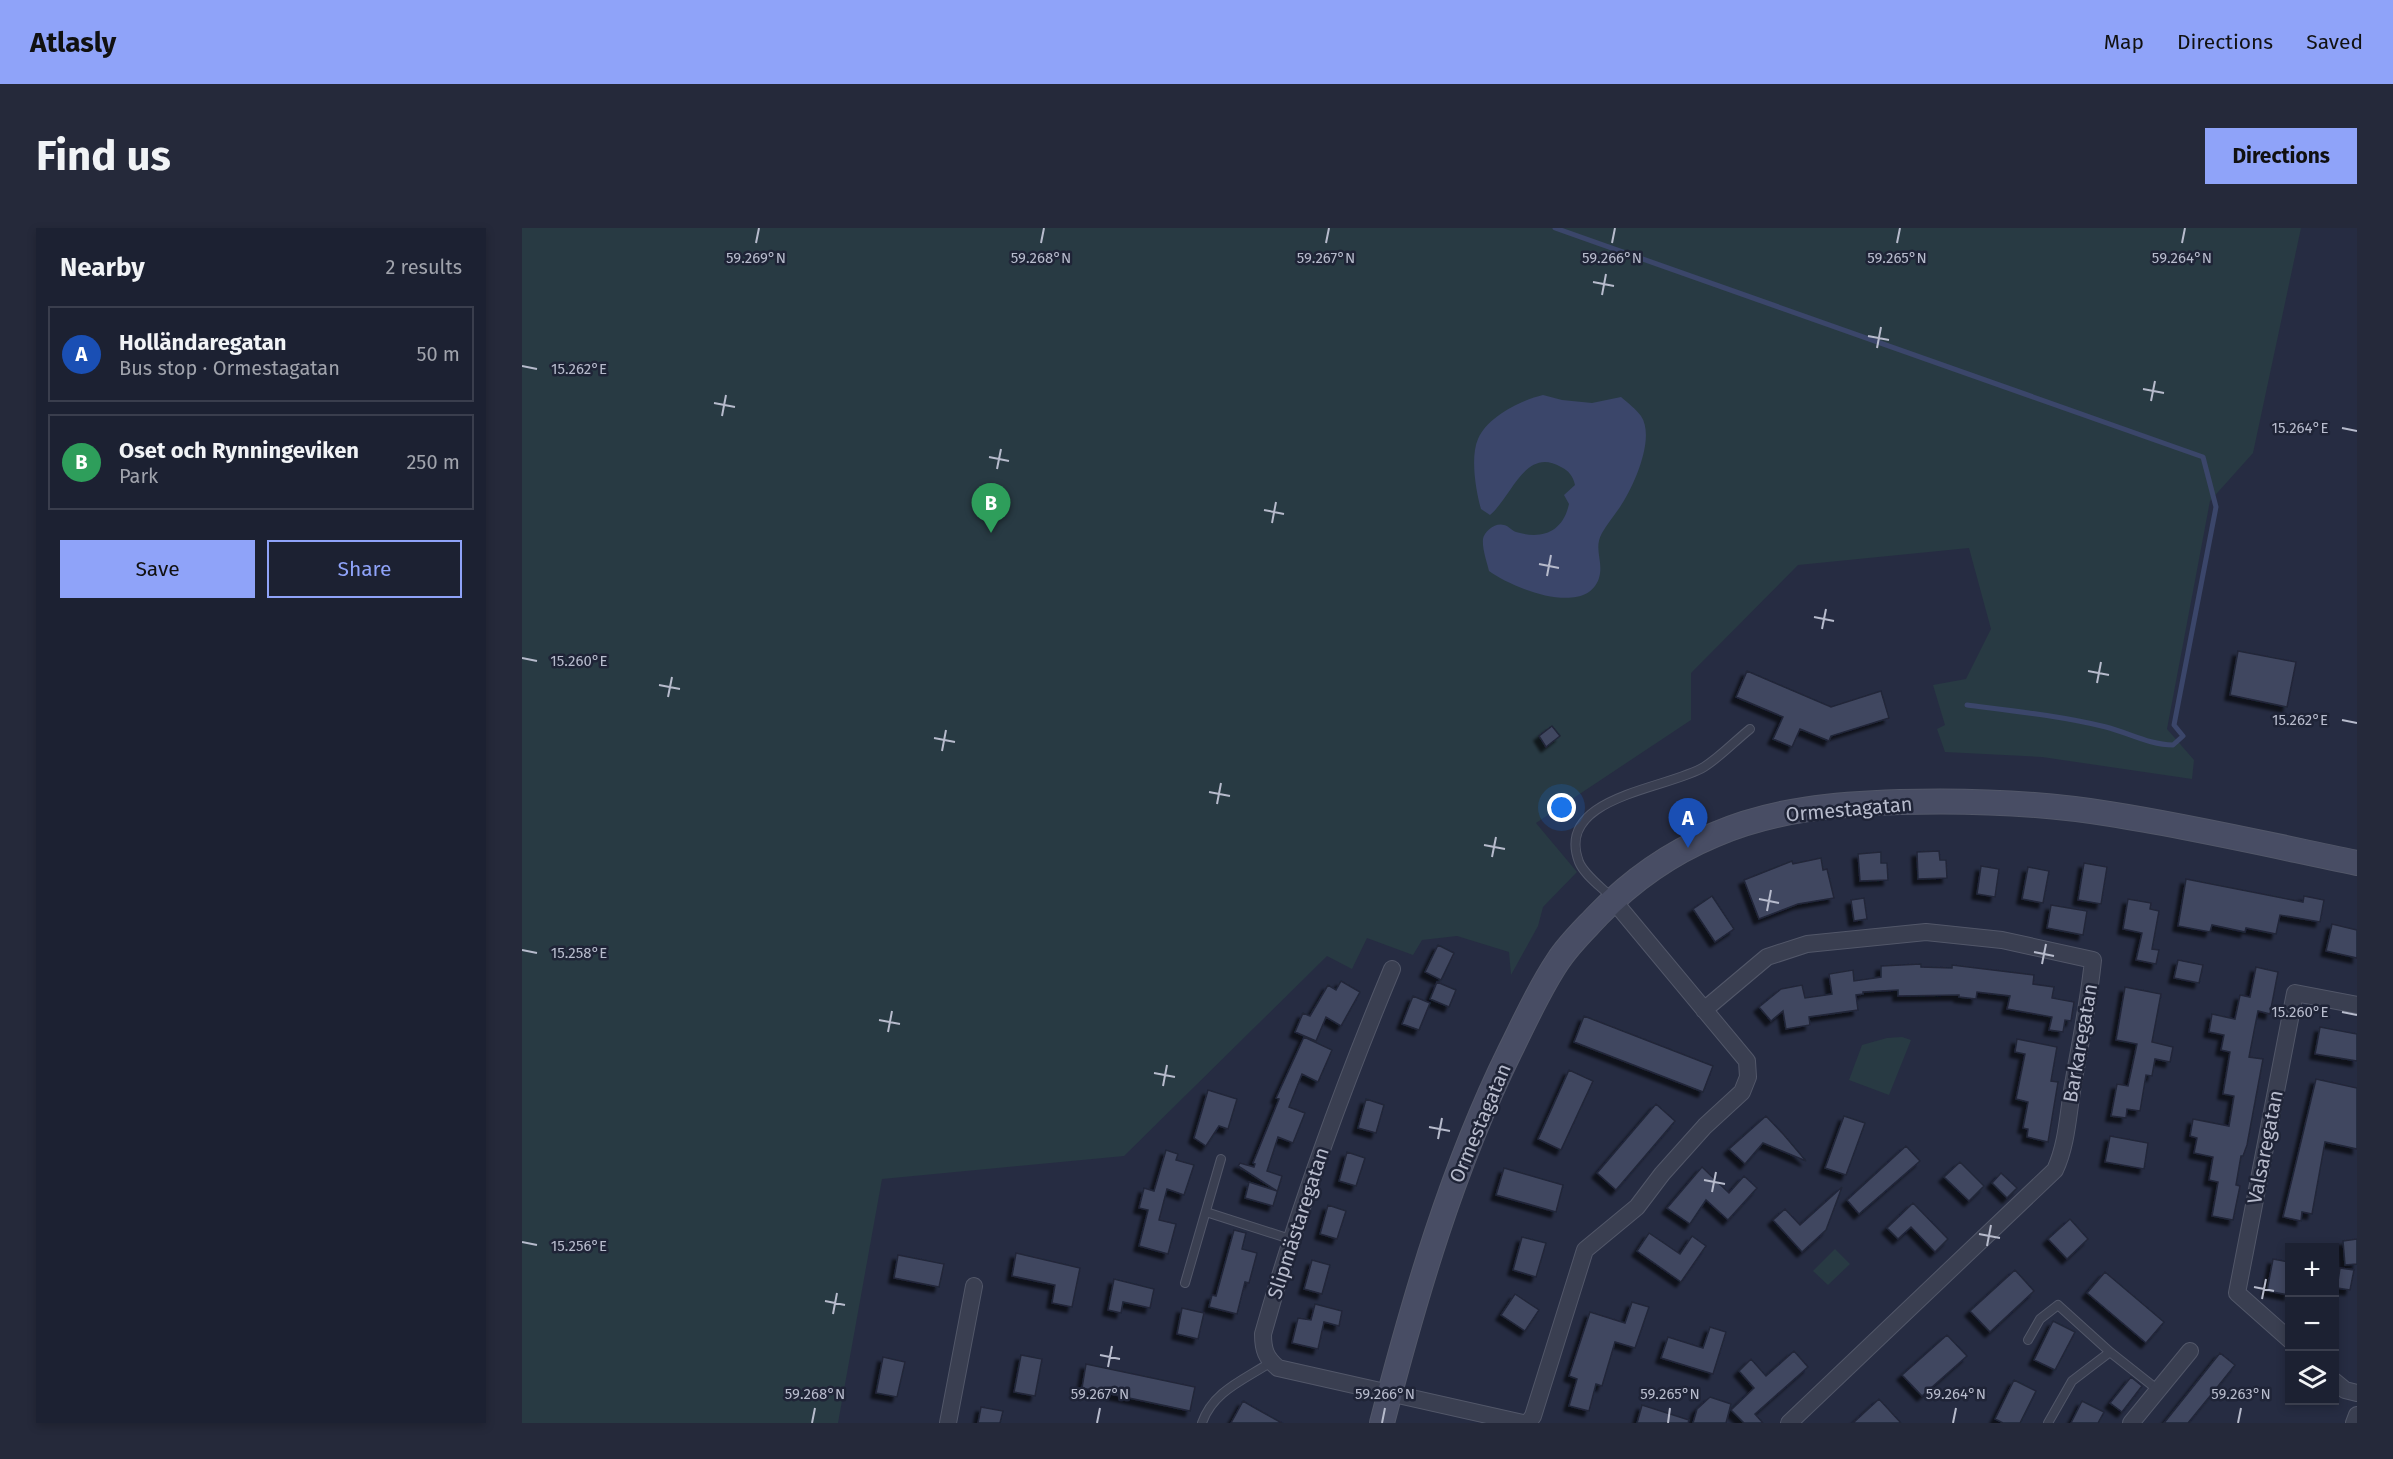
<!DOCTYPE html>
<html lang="en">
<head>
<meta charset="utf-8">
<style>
  :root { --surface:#1c2132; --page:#25293a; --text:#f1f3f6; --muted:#a0a3ac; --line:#3a3e4d; --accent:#8fa3f9 }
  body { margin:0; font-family:"Fira Sans",sans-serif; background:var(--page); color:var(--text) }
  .controls { position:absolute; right:18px; bottom:18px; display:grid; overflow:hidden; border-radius:0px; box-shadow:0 3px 9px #0003 }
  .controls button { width:54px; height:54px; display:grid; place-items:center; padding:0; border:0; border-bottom:2px solid var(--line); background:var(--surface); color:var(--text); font:30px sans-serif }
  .you { position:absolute; left:1040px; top:580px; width:21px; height:21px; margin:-15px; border:4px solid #fff; border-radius:50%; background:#1a73e8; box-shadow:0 0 0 9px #1a73e833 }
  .badge { display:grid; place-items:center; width:39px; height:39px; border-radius:50%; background:var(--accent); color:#fff; font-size:20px; font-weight:700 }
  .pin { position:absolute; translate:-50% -50px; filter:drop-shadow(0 2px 3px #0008) }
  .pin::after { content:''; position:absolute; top:32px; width:21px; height:18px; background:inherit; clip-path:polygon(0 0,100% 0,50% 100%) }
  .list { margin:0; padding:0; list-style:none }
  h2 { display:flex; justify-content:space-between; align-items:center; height:78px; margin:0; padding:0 24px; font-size:26px }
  h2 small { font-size:20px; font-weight:400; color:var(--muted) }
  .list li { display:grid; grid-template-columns:39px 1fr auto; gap:18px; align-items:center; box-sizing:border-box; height:96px; margin:0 12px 12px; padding:0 12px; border:2px solid var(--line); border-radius:0px }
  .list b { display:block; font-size:22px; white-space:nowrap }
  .list p { margin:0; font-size:20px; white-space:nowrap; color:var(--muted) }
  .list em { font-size:20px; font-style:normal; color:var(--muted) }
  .actions { display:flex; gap:12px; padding:18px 24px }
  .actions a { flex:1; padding:14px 0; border:2px solid var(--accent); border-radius:0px; text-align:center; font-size:21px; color:var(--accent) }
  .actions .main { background:var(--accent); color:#111 }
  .icon { flex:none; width:33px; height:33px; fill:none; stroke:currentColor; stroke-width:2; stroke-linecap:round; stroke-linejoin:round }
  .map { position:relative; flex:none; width:1835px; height:1195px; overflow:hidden; border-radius:0px }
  header { display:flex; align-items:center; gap:36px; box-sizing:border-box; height:84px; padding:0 30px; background:var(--accent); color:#111 }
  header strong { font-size:28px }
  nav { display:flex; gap:33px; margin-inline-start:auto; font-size:21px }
  .intro { display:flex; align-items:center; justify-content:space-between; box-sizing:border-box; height:144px; padding:0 36px }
  h1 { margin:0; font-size:42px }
  .button { padding:15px 27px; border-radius:0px; background:var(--accent); color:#111; font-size:21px; font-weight:700 }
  main { display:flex; gap:36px; padding:0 36px }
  aside { flex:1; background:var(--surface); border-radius:0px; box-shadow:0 3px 9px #0003 }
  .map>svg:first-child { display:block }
  .green { fill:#283a43 }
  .water { fill:#3b466a }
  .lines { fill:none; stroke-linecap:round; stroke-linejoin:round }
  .stream { stroke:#3b466a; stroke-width:5 }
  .building { fill:#404760; stroke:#212639; stroke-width:1.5; filter:url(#shadow) }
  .lane-casing { stroke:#525769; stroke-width:10 }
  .street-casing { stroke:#525769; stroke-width:18 }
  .secondary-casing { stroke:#525769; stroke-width:26 }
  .lane { stroke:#3a3f51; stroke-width:8 }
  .street { stroke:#3a3f51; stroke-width:16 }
  .secondary { stroke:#484d64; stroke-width:24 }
  .ticks { fill:none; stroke:#b7bbcc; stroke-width:2 }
  .labels { text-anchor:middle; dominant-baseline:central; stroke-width:5; stroke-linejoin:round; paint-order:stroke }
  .street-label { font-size:20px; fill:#b7bbcc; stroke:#1f2437 }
  .ticks-label { font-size:15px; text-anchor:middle; fill:#b7bbcc; stroke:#1f2437; stroke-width:5; stroke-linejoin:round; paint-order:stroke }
</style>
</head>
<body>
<header>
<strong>Atlasly</strong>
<nav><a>Map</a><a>Directions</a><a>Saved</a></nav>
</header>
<div class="intro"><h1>Find us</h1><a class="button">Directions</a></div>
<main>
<aside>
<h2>Nearby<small>2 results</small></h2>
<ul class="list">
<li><span class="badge" style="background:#1a4fb4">A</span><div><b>Holländaregatan</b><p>Bus stop · Ormestagatan</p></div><em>50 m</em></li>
<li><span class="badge" style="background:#2e9e5b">B</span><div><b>Oset och Rynningeviken</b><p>Park</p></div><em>250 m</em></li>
</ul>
<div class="actions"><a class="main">Save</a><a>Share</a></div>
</aside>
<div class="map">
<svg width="1835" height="1195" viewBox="0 0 1835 1195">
  <defs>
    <filter id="shadow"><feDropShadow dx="-5" dy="5" stdDeviation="1.5" flood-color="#0009"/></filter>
  </defs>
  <rect width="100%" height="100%" fill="#262c42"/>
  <path class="green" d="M 0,0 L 1779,0 L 1731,225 L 1688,273 L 1645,501 L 1672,532 L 1670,551 L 1520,529 L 1423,524 L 1415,501 L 1423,497 L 1411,457 L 1444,451 L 1469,401 L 1447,320 L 1276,337 L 1169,445 L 1169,492 L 1014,595 L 1055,644 L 1021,679 L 1016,698 L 989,747 L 987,724 L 935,708 L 900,712 L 891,727 L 845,710 L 830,741 L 805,728 L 602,928 L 360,951 L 316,1195 L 0,1195 Z
    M 1380,809 L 1389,812 L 1367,867 L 1327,852 L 1340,817 L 1365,810 Z
    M 1313,1021 L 1328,1036 L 1306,1057 L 1291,1043 Z"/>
  <path class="water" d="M 1021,167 L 1040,172 L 1070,175 L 1099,169 C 1106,175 1114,181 1119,188 C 1134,210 1111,260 1098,279 C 1092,288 1085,296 1080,305 C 1071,321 1082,334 1077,350 C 1064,390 990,360 967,343 C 965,334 960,321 961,311 C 962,303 974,294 982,297 C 987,298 989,302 994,304 C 1020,312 1041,304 1047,276 L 1042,267 L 1053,257 C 1051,248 1047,243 1039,239 C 1003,218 990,269 968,287 L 959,281 C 954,264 948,229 956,211 C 965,189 999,172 1021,167 Z"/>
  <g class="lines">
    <path class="stream" d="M 1033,0 L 1681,229 L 1694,279 L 1652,497 L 1661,508 L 1651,517 C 1628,517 1607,505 1584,499 C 1539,488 1492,483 1445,477"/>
  </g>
  <path class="building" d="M 1716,423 L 1774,434 L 1765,479 L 1708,467 Z
    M 1225,443 L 1309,479 L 1359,463 L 1367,490 L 1309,508 L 1307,513 L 1278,501 L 1270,519 L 1251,511 L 1261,489 L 1214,469 Z
    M 1030,498 L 1038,508 L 1024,519 L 1017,508 Z
    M 1417,623 L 1418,632 L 1424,632 L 1425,650 L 1396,651 L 1395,624 Z
    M 1359,624 L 1359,635 L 1365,635 L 1366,652 L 1338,653 L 1336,626 Z
    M 1299,630 L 1301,642 L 1305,641 L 1312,670 L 1276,676 L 1237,691 L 1222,652 L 1270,633 L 1271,636 Z
    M 1562,635 L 1585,639 L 1579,676 L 1556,672 Z
    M 1459,638 L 1477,641 L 1473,669 L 1455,666 Z
    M 1506,639 L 1527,643 L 1521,675 L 1500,671 Z
    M 1664,651 L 1781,674 L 1782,668 L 1802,672 L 1798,694 L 1758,687 L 1754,706 L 1724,700 L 1723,704 L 1690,697 L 1688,704 L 1656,698 Z
    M 1190,668 L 1212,701 L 1193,714 L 1171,681 Z
    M 1342,670 L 1345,691 L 1332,693 L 1329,672 Z
    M 1606,671 L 1629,675 L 1628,681 L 1637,683 L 1630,721 L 1637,722 L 1634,736 L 1614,732 L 1620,705 L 1601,701 Z
    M 1529,677 L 1565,683 L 1561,707 L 1525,700 Z
    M 1810,696 L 1835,702 L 1835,730 L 1804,723 Z
    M 916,717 L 932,725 L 919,752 L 903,744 Z
    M 1656,732 L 1681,737 L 1677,755 L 1652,750 Z
    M 1399,736 L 1399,739 L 1430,740 L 1430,737 L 1512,747 L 1511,756 L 1532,759 L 1530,770 L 1552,774 L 1549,793 L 1543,792 L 1541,804 L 1527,802 L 1530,789 L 1485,781 L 1488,768 L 1455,764 L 1454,771 L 1437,769 L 1437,767 L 1376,768 L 1376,762 L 1341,764 L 1341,766 L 1334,767 L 1336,782 L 1287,789 L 1288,797 L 1264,801 L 1261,783 L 1249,793 L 1237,779 L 1259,761 L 1280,757 L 1283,770 L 1310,766 L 1307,746 L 1331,742 L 1332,753 L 1359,749 L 1359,738 Z
    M 1734,739 L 1756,744 L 1748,786 L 1736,783 L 1727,829 L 1741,831 L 1725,917 L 1721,928 L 1719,928 L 1714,957 L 1718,958 L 1711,992 L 1690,988 L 1696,954 L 1687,952 L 1691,929 L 1672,925 L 1675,910 L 1668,908 L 1671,891 L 1707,898 L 1712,868 L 1701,866 L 1708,824 L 1699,822 L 1702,807 L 1687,804 L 1690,786 L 1713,791 L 1718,767 L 1728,769 Z
    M 819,753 L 838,764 L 819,798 L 804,789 L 794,813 L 773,804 L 781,785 L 788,788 L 806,757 L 814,762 Z
    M 915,754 L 934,762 L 927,779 L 908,771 Z
    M 1603,759 L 1639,766 L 1630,814 L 1651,819 L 1648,834 L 1633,831 L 1630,848 L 1624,847 L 1618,883 L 1605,881 L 1604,890 L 1589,888 L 1595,856 L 1606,858 L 1615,816 L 1594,812 Z
    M 891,768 L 908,775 L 897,802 L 880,796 Z
    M 1062,788 L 1191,838 L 1181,864 L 1052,814 Z
    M 1798,799 L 1835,806 L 1835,833 L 1793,826 Z
    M 782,809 L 810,822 L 796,854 L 780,846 L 767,879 L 783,885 L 771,915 L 756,909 L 745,943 L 760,948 L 751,978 L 723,970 L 727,954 L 755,963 L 716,938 L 718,935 L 732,939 L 733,936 L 731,935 L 757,871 L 754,870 Z
    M 1495,811 L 1535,819 L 1529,853 L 1536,854 L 1526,914 L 1505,909 L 1506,901 L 1501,900 L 1506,874 L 1494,871 L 1503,826 L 1493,824 Z
    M 1047,842 L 1071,853 L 1039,922 L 1016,911 Z
    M 1794,851 L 1835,860 L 1835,921 L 1803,914 L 1790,986 L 1780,984 L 1779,993 L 1761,989 Z
    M 686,862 L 715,871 L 706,901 L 697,898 L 684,918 L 672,910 Z
    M 844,871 L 862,877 L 854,905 L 836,900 Z
    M 1134,876 L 1153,893 L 1094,962 L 1075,945 Z
    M 1244,888 L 1262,907 L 1284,933 L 1241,915 L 1223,936 L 1207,921 Z
    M 1322,888 L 1343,895 L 1324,947 L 1303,940 Z
    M 1588,908 L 1626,915 L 1622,941 L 1583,934 Z
    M 1384,918 L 1398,933 L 1337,986 L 1325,972 Z
    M 644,922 L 656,926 L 654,932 L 672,937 L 662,967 L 645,961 L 637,992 L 654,996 L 646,1026 L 617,1018 L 626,982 L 617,980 L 622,960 L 632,963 Z
    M 825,924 L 843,930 L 834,958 L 817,953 Z
    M 1438,934 L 1462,958 L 1447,973 L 1422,949 Z
    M 1180,939 L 1207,965 L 1222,948 L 1235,960 L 1206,992 L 1184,972 L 1168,996 L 1145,980 Z
    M 982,940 L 1041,957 L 1034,984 L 974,967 Z
    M 1479,945 L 1495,960 L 1485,970 L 1470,955 Z
    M 1320,959 L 1304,1002 L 1280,1024 L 1251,992 L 1263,981 L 1278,997 Z
    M 1391,975 L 1426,1011 L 1413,1024 L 1389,999 L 1376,1011 L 1365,1000 Z
    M 806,977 L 824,983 L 815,1011 L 798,1006 Z
    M 1548,991 L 1566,1011 L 1545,1031 L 1526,1011 Z
    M 712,1002 L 724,1005 L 720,1021 L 735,1025 L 727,1055 L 723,1054 L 715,1086 L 687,1079 L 690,1067 L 694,1068 Z
    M 1127,1005 L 1158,1026 L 1170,1008 L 1184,1018 L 1159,1054 L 1115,1023 Z
    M 1000,1009 L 1024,1015 L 1014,1049 L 991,1042 Z
    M 1835,1011 L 1835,1036 L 1823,1037 L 1821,1013 Z
    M 494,1025 L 558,1040 L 550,1079 L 530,1075 L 533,1057 L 490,1048 Z
    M 376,1027 L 422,1036 L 417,1059 L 372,1050 Z
    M 1751,1031 L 1767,1034 L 1767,1067 L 1745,1063 Z
    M 790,1032 L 808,1037 L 800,1066 L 782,1061 Z
    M 1818,1040 L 1832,1042 L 1828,1062 L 1815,1060 Z
    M 1493,1042 L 1512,1063 L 1468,1104 L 1448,1083 Z
    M 1583,1044 L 1642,1094 L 1624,1115 L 1565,1065 Z
    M 592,1051 L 632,1061 L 628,1080 L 601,1074 L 599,1085 L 586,1082 Z
    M 993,1066 L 1017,1082 L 1003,1103 L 979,1087 Z
    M 1110,1074 L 1127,1079 L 1113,1120 L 1093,1114 L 1080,1158 L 1074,1156 L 1067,1183 L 1047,1178 L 1055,1151 L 1047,1148 L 1068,1084 L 1103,1095 Z
    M 793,1076 L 820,1083 L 817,1098 L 802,1094 L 796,1121 L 770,1115 L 776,1090 L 789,1092 Z
    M 660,1080 L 682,1085 L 676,1111 L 655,1106 Z
    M 1531,1093 L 1553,1104 L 1533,1142 L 1512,1132 Z
    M 1188,1099 L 1204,1104 L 1191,1146 L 1139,1130 L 1146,1109 L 1181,1120 Z
    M 1425,1107 L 1445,1128 L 1400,1168 L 1380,1147 Z
    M 1272,1123 L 1286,1139 L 1233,1186 L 1241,1195 L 1222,1195 L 1209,1182 L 1232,1160 L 1217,1143 L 1229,1131 L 1244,1148 Z
    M 1698,1125 L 1713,1137 L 1693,1162 L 1666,1195 L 1642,1195 Z
    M 499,1127 L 520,1131 L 513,1168 L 492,1164 Z
    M 361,1129 L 383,1134 L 375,1169 L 354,1165 Z
    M 564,1136 L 673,1159 L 668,1183 L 560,1160 Z
    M 1609,1149 L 1620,1158 L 1600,1184 L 1588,1175 Z
    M 1492,1152 L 1514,1163 L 1498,1195 L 1481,1195 L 1473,1191 Z
    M 1188,1169 L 1209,1176 L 1204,1195 L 1171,1195 L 1175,1181 Z
    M 1357,1171 L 1379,1195 L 1331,1195 Z
    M 721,1173 L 733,1180 L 760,1195 L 709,1195 Z
    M 1560,1173 L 1582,1184 L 1576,1195 L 1549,1195 Z
    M 1120,1177 L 1167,1192 L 1166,1195 L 1115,1195 Z
    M 459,1179 L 481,1183 L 478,1195 L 456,1195 Z"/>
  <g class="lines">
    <defs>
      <path id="lane" d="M 1091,671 C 1081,660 1063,648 1057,634 C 1032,568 1146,561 1182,539 C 1198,529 1213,513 1228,501
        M 684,984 L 768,1011
        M 663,1055 L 699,931
        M 1506,1112 L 1518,1091 L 1536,1077 L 1588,1124
        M 680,1195 C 691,1163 722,1152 749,1134
        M 1526,1195 L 1550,1153 L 1588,1124 L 1636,1162"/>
      <path id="street" d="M 870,741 C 820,861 776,981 741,1106 C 741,1122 744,1130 756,1140 L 1001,1195
        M 1182,782 L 1245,729 L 1285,716 L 1404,704 L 1480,712 L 1571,732 C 1567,772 1559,811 1552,851 C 1546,882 1546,914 1533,942 L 1267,1195
        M 1768,1112 L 1715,1065 L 1773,765 L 1835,777
        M 1812,1153 L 1823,1162 L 1835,1165
        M 426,1195 L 452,1058
        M 1006,1195 L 1011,1188 L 1063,1022 L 1115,979 L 1140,946 L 1183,898 L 1220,864 L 1226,849 L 1225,833 L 1091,672
        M 1609,1195 L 1668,1123
        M 1832,1195 L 1835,1187"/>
      <path id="secondary" d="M 860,1195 C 893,1068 930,941 988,823 C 1003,793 1017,761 1036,733 C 1047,716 1062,702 1076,687 C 1109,653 1149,625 1192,607 C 1251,581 1316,576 1378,574 C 1448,572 1520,575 1588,586 C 1671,599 1753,618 1835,635"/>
    </defs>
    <use href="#lane" class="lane-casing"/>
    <use href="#street" class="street-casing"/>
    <use href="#secondary" class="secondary-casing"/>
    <use href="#lane" class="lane"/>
    <use href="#street" class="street"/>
    <use href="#secondary" class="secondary"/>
  </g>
  <path class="ticks" d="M 234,15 L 237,0M 519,15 L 522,0M 804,15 L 807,0M 1090,15 L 1093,0M 1375,15 L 1378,0M 1660,15 L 1663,0M 1071,54 L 1092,58M 1080,67 L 1084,46M 1346,108 L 1367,112M 1355,120 L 1359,99M 0,138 L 15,141M 1621,161 L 1642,165M 1629,173 L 1633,153M 192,175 L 213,179M 200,188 L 204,167M 1820,200 L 1835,203M 467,229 L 487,233M 475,241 L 479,221M 742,282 L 762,286M 750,295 L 754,274M 1017,336 L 1037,340M 1025,348 L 1029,327M 1292,389 L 1312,393M 1300,401 L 1304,381M 0,430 L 15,433M 1566,443 L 1587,447M 1575,455 L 1579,434M 137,457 L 158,461M 146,469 L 150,449M 1820,492 L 1835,495M 412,510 L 433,514M 420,523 L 424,502M 687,564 L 708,568M 695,576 L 699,555M 962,617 L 983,621M 970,629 L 974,609M 1237,671 L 1257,675M 1245,683 L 1249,662M 0,722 L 15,725M 1512,724 L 1532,728M 1520,736 L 1524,716M 1820,784 L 1835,787M 357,792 L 378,796M 366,804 L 370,783M 632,845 L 653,849M 641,858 L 645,837M 907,899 L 928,903M 916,911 L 920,890M 1182,952 L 1203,956M 1190,964 L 1194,944M 1457,1006 L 1478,1010M 0,1014 L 15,1017M 1465,1018 L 1469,997M 1732,1059 L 1752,1063M 1740,1071 L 1744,1051M 303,1073 L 323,1077M 311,1086 L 315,1065M 578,1127 L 598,1131M 586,1139 L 590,1118M 290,1195 L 293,1180M 575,1195 L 578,1180M 860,1195 L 863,1180M 1146,1195 L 1148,1180M 1431,1195 L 1434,1180M 1716,1195 L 1719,1180"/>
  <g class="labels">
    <g class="street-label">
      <text transform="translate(1327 581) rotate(-5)">Ormestagatan</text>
      <text transform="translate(1558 815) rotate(-80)">Barkaregatan</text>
      <text transform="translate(958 895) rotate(-67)">Ormestagatan</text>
      <text transform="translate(1743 919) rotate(-79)">Valsaregatan</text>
      <text transform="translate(776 995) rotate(-72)">Slipmästaregatan</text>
    </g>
  </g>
  <g class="ticks-label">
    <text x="234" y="35">59.269°N</text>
    <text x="519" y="35">59.268°N</text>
    <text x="804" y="35">59.267°N</text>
    <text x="1090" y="35">59.266°N</text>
    <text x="1375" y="35">59.265°N</text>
    <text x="1660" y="35">59.264°N</text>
    <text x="57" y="146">15.262°E</text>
    <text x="1778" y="205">15.264°E</text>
    <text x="57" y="438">15.260°E</text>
    <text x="1778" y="497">15.262°E</text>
    <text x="57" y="730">15.258°E</text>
    <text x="1778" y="789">15.260°E</text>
    <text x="57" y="1023">15.256°E</text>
    <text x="293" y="1171">59.268°N</text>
    <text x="578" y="1171">59.267°N</text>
    <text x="863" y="1171">59.266°N</text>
    <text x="1148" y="1171">59.265°N</text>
    <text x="1434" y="1171">59.264°N</text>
    <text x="1719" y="1171">59.263°N</text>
  </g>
</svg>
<div class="controls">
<button>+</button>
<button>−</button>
<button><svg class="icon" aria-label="layers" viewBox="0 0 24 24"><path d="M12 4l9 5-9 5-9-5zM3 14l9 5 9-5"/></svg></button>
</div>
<div class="you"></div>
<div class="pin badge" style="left:1166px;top:620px;background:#1a4fb4">A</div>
<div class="pin badge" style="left:469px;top:305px;background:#2e9e5b">B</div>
</div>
</main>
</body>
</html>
